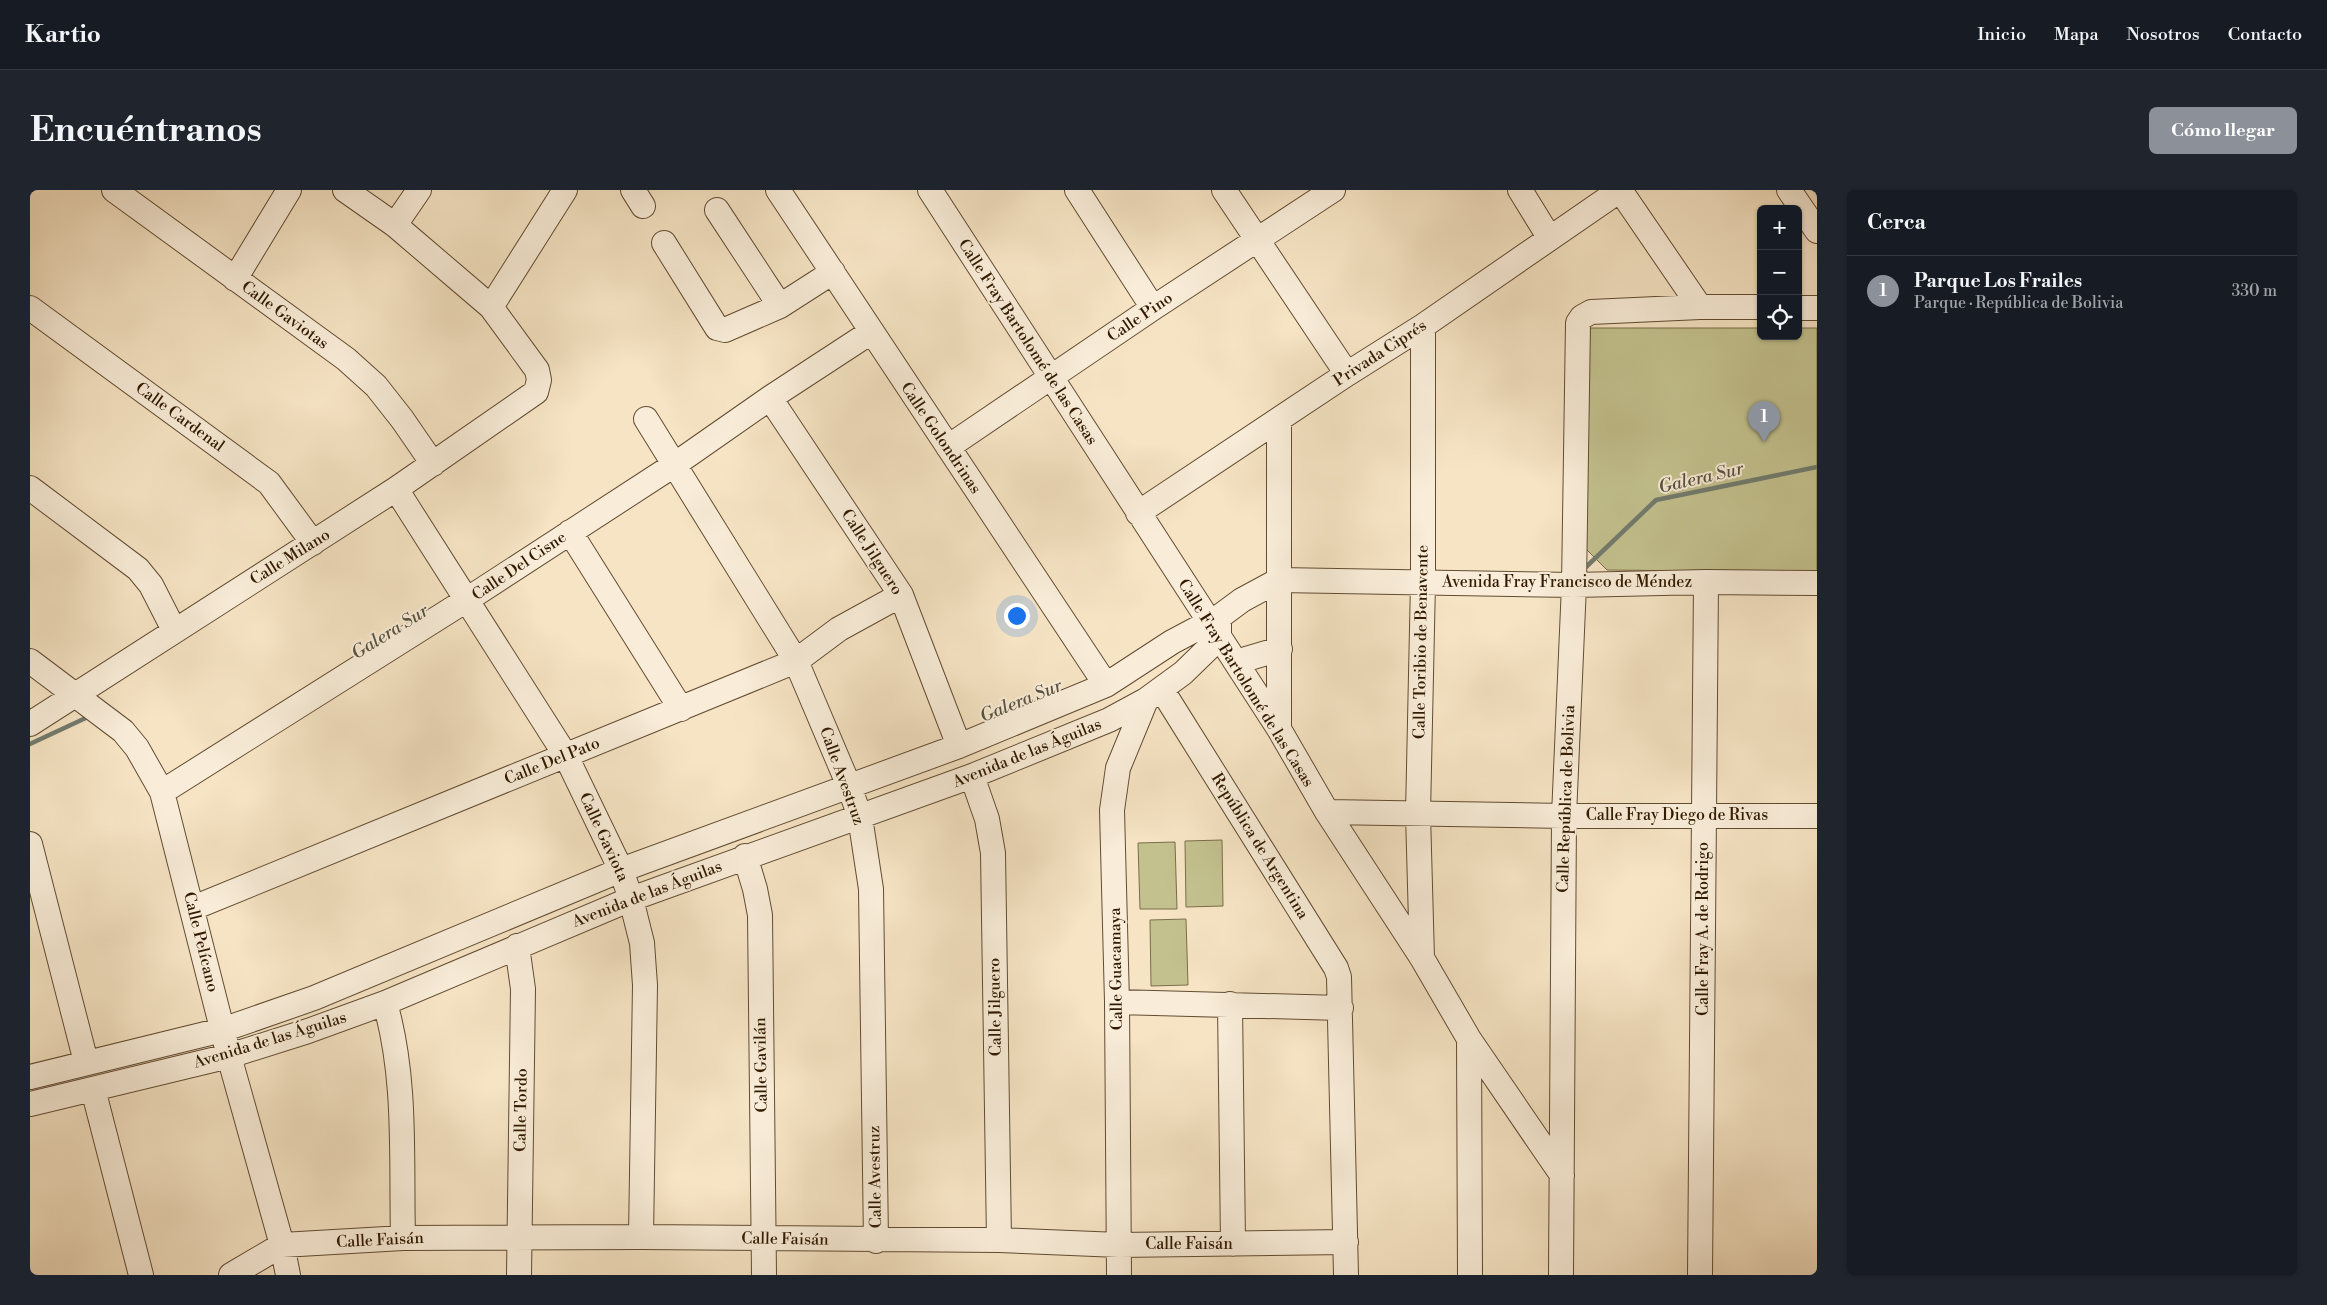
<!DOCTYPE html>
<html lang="es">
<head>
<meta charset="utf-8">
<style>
  :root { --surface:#171b24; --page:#20242c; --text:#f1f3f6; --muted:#9ea1a6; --line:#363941; --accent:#8c9099 }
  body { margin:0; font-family:"Libre Bodoni",serif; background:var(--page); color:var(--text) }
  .controls { position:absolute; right:15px; top:15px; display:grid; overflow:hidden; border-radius:8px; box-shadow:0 1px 4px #0004 }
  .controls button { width:45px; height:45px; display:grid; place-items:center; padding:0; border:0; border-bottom:1px solid var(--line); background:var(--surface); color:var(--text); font:25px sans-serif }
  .you { position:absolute; left:986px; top:425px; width:18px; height:18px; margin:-12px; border:4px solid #fff; border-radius:50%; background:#1a73e8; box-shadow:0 0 0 8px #1a73e833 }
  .badge { display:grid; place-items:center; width:32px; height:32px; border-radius:50%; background:var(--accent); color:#fff; font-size:16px; font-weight:700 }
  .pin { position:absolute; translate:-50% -41px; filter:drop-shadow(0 1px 2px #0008) }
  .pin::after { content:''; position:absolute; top:26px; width:18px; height:15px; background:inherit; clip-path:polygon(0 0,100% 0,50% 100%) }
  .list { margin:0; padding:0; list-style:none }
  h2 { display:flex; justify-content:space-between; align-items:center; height:65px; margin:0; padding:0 20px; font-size:21px }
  h2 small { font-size:16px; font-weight:400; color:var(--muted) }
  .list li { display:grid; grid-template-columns:32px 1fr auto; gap:15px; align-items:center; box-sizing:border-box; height:70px; padding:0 20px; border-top:1px solid var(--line) }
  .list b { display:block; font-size:19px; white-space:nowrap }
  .list p { margin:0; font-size:16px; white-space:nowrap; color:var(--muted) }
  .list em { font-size:16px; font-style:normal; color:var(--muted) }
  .icon { flex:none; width:28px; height:28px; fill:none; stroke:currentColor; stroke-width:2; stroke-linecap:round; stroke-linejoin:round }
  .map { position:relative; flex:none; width:1787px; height:1085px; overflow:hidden; border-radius:8px }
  header { display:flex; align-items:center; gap:30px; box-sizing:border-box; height:70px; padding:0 25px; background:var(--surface); border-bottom:1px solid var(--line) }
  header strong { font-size:24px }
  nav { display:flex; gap:28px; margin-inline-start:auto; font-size:18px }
  .intro { display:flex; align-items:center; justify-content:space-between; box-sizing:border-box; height:120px; padding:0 30px }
  h1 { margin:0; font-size:35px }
  .button { padding:12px 22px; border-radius:8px; background:var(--accent); color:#fff; font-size:18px; font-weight:700 }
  main { display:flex; gap:30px; padding:0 30px }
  aside { flex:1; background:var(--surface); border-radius:8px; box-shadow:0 1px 4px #0004 }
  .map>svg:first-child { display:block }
  .green { fill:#c3c28f; stroke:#7a6e48 }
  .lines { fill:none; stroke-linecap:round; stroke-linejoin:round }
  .stream { stroke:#727c6f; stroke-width:4.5 }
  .minor-casing { stroke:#624c32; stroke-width:26 }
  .minor { stroke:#f9edd9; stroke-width:24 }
  .labels { text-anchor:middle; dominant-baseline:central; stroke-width:4; stroke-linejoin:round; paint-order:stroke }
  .street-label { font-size:16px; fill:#311a01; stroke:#f9edd9 }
  .water-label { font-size:18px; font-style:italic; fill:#575341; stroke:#f9edd9 }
</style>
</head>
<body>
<header>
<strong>Kartio</strong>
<nav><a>Inicio</a><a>Mapa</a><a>Nosotros</a><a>Contacto</a></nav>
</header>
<div class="intro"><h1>Encuéntranos</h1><a class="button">Cómo llegar</a></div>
<main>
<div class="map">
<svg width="1787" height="1085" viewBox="0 0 1787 1085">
  <rect width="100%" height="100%" fill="#f6e4c4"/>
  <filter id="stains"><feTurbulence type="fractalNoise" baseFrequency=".004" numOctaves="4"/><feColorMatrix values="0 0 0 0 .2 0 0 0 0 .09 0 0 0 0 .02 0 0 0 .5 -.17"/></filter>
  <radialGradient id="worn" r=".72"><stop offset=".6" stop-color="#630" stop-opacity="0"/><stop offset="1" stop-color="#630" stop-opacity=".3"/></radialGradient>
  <path class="green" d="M 1554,138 L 1731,138 L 1731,146 L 1768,146 L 1768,138 L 1787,138 L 1787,382 L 1577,380 L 1550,353 Z
    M 1192,650 L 1193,716 L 1156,717 L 1155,651 Z
    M 1145,652 L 1147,719 L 1110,719 L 1108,653 Z
    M 1156,729 L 1158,795 L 1121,796 L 1120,730 Z"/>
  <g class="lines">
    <path class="stream" d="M 1556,377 L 1626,310 L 1787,277
      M 0,554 L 60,526"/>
    <defs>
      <path id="minor" d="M 84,0 L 316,169 L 346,196 L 372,229 L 403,274
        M 603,0 L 613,16
        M 748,0 L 1076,495
        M 900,0 L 1249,539 L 1297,622 L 1392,768 L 1439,849 L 1532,985
        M 1047,0 L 1123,118
        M 1194,0 L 1317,184
        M 1490,0 L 1519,47
        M 1590,0 L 1670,117
        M 1759,0 L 1787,41
        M 687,20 L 750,116
        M 365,35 L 389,0
        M 634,53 L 687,138 L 695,140 L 750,116 L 803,82
        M 205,89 L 259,0
        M 461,117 L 535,0
        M 0,118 L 239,293 L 283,353
        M 1768,118 L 1787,118
        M 740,208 L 871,405 L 929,556
        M 616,229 L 766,471 L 819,596 L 830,627 L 841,699 L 846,1051
        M 1249,230 L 1249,539
        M 918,257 L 1123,118 L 1303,0
        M 0,298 L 108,379 L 121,395 L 144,440
        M 366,299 L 536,566 L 591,680 L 601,709 L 612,753 L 615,795 L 611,1047
        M 1108,323 L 1317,184 L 1393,136 L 1590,0
        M 540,342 L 651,519
        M 0,471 L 93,541 L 107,558 L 132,602 L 199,866 L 252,1055 L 258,1085
        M 1206,472 L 1250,459
        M 1132,500 L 1306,778 L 1309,787 L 1316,1085
        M 0,534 L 366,299 L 506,202 L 509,190 L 507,180 L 461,117 L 365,35 L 315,0
        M 942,586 L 957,629 L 963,663 L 969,1050
        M 132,602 L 438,409 L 644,275 L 740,208 L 841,142
        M 1297,622 L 1534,626 L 1787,626
        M 0,654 L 56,872
        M 715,666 L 725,699 L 730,725 L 734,1085
        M 163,718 L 766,471 L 809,439 L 871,405
        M 487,756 L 493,799 L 489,1085
        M 1392,768 L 1388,624 L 1393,392 L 1393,136
        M 1087,812 L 1311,818
        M 355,813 C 377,889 371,970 373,1048
        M 1200,814 L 1203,1054
        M 1439,849 L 1440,1085
        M 0,887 L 192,840 L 284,808 L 591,680 L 929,556 L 1076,495 L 1142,452 L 1189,427 L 1212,410 L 1249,390 L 1544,395 L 1676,392 L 1787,393
        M 63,899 L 111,1085
        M 0,914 L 199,866 L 278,841 L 355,813 L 601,709 L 942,586 L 1079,530 L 1116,510 L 1153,483 L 1189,448 L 1189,427
        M 201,1085 L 252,1055 L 373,1048 L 611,1047 L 969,1050 L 1089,1055 L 1316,1052
        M 1089,1085 L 1087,812 L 1082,620 L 1088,578 L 1116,510
        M 1531,1085 L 1534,626 L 1544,395 L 1548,133 L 1552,127 L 1561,122 L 1670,117 L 1731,117
        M 1670,1085 L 1676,392"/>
    </defs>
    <use href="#minor" class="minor-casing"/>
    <use href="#minor" class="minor"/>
  </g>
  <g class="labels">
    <g class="street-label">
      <text transform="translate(255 125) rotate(36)">Calle Gaviotas</text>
      <text transform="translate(1110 127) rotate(-34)">Calle Pino</text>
      <text transform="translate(998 152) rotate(57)">Calle Fray Bartolomé de las Casas</text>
      <text transform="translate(1350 163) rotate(-33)">Privada Ciprés</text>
      <text transform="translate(150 227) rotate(36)">Calle Cardenal</text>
      <text transform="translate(911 248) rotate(56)">Calle Golondrinas</text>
      <text transform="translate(842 362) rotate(57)">Calle Jilguero</text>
      <text transform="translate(260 367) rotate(-32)">Calle Milano</text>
      <text transform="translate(489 376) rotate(-34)">Calle Del Cisne</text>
      <text x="1537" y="392">Avenida Fray Francisco de Méndez</text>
      <text transform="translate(1391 452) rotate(-89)">Calle Toribio de Benavente</text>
      <text transform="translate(1216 493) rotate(58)">Calle Fray Bartolomé de las Casas</text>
      <text transform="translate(997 563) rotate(-22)">Avenida de las Águilas</text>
      <text transform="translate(522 571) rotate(-22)">Calle Del Pato</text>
      <text transform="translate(812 586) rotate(70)">Calle Avestruz</text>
      <text transform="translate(1536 609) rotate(-88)">Calle República de Bolivia</text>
      <text x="1647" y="625">Calle Fray Diego de Rivas</text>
      <text transform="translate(574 647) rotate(65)">Calle Gaviota</text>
      <text transform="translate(1230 656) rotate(58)">República de Argentina</text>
      <text transform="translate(617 704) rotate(-21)">Avenida de las Águilas</text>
      <text transform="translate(1673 739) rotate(-90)">Calle Fray A. de Rodrigo</text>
      <text transform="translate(171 752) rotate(76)">Calle Pelícano</text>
      <text transform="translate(1086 779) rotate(-91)">Calle Guacamaya</text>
      <text transform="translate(965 817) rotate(-91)">Calle Jilguero</text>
      <text transform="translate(240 850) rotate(-17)">Avenida de las Águilas</text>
      <text transform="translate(731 875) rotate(-91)">Calle Gavilán</text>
      <text transform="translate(491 920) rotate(-89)">Calle Tordo</text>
      <text transform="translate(845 987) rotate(-91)">Calle Avestruz</text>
      <text transform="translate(755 1049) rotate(1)">Calle Faisán</text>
      <text transform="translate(350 1050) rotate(-3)">Calle Faisán</text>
      <text x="1159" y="1054">Calle Faisán</text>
    </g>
    <g class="water-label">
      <text transform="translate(1671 288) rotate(-13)">Galera Sur</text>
      <text transform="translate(360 442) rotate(-32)">Galera Sur</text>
      <text transform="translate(991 511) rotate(-22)">Galera Sur</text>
    </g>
  </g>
  <rect width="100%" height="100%" filter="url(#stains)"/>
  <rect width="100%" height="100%" fill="url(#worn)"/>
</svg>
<div class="controls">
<button>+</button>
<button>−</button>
<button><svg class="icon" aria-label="locate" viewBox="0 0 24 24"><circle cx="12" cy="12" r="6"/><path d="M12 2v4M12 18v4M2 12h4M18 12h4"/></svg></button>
</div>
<div class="you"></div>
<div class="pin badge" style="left:1734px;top:252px">1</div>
</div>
<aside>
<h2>Cerca<small></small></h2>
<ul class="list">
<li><span class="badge">1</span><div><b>Parque Los Frailes</b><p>Parque · República de Bolivia</p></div><em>330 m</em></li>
</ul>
</aside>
</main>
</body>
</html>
